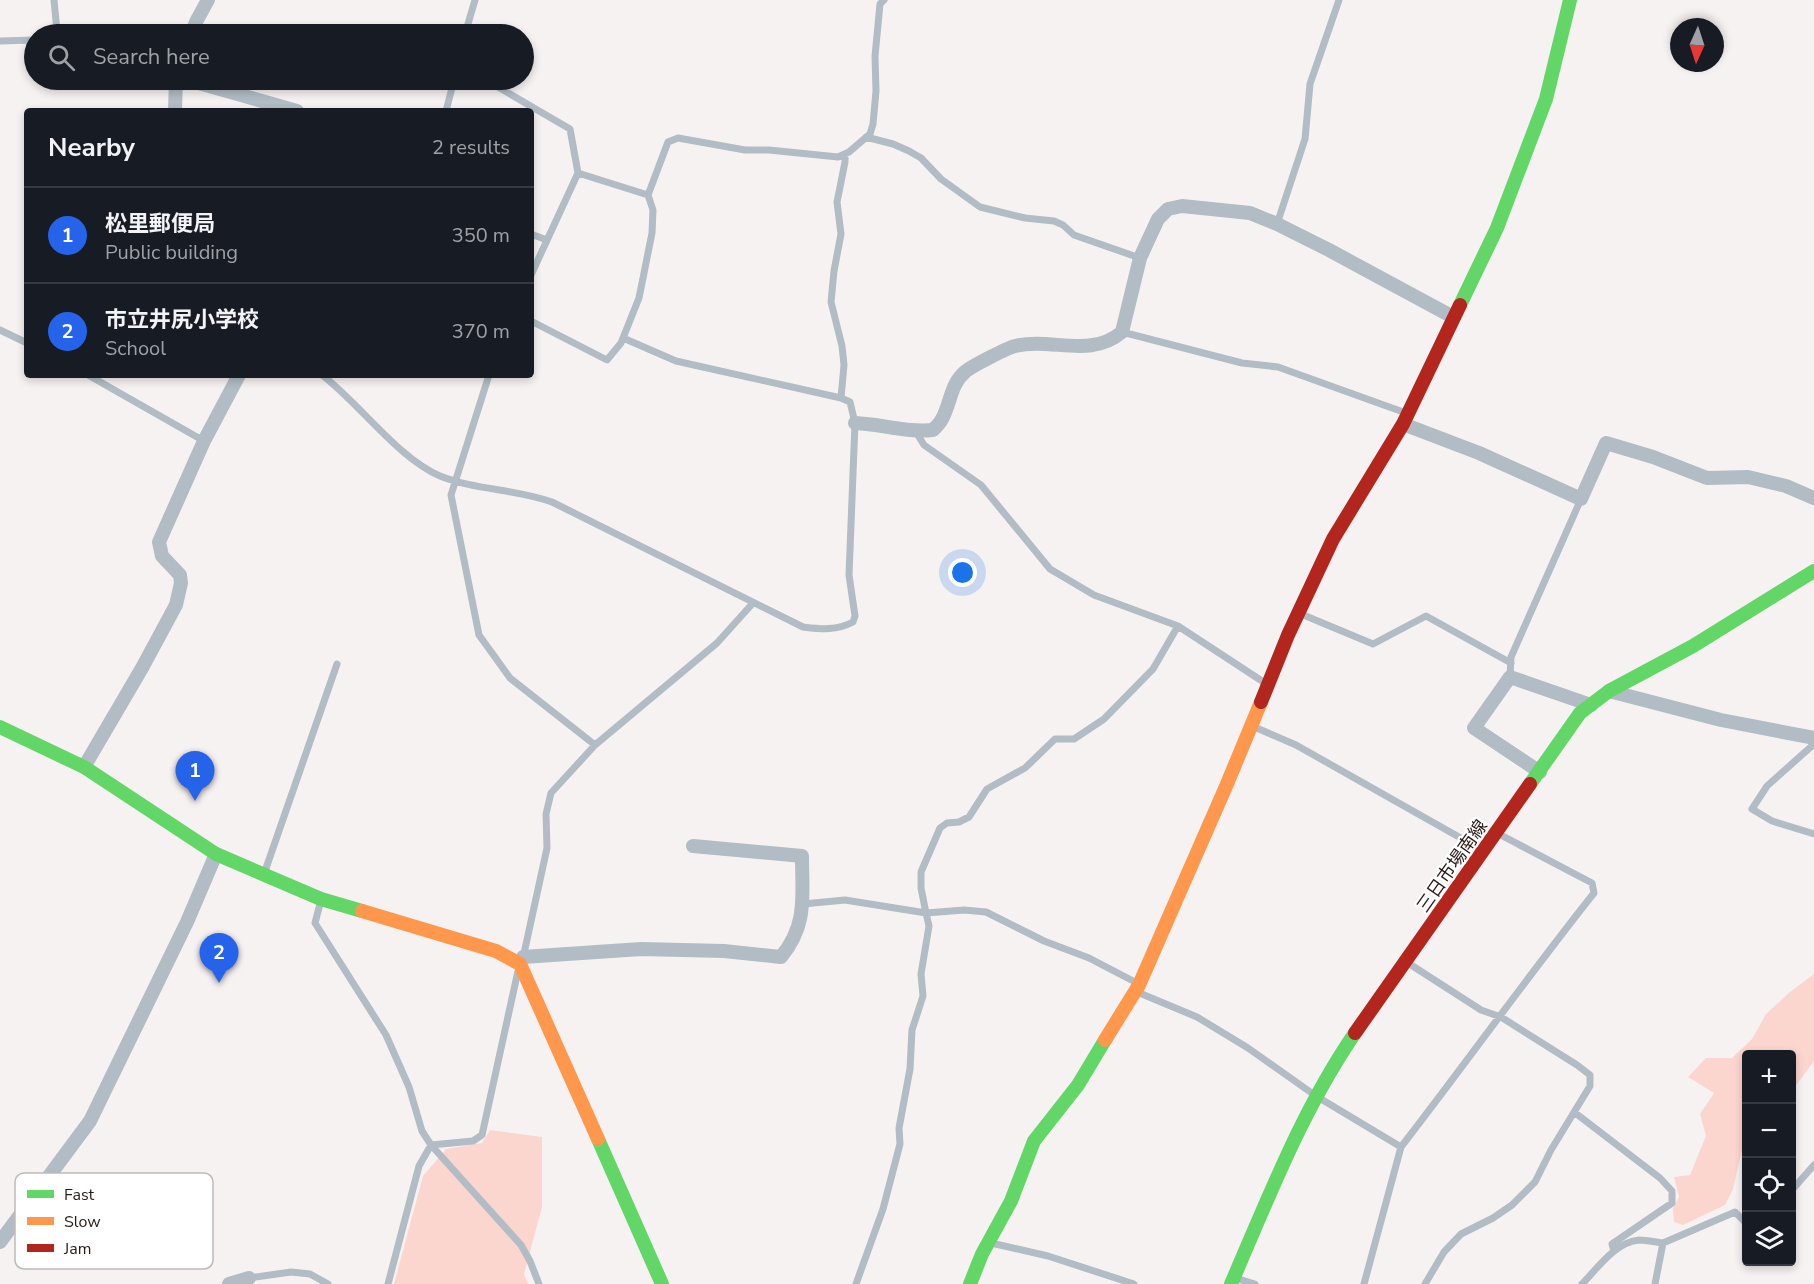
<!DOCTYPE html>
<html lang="en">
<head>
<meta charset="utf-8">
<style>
  :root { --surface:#171b24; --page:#20242c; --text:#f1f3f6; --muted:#9ea1a6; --line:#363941; --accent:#2563eb }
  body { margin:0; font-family:"Nunito Sans","Noto Sans JP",sans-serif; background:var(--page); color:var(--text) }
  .controls { position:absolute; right:18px; bottom:18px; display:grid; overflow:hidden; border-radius:6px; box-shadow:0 3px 9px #0003 }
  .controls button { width:54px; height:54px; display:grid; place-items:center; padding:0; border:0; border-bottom:2px solid var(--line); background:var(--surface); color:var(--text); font:30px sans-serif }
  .compass { position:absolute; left:1670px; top:18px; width:54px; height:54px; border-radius:50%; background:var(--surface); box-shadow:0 3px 9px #0003; rotate:183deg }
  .you { position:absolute; left:963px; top:573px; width:21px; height:21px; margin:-15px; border:4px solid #fff; border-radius:50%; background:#1a73e8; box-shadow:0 0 0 9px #1a73e833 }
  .badge { display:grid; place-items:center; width:39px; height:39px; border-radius:50%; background:var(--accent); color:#fff; font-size:20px; font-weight:700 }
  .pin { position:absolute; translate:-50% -50px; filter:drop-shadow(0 2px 3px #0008) }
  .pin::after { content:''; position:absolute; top:32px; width:21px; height:18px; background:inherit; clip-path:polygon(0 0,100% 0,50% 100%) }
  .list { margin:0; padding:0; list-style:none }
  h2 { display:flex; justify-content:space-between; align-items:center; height:78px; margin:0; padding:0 24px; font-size:26px }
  h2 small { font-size:20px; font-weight:400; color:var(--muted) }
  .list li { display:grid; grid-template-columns:39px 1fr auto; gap:18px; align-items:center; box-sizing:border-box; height:96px; padding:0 24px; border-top:2px solid var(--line) }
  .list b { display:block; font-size:22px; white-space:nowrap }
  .list p { margin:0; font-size:20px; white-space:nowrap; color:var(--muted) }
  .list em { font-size:20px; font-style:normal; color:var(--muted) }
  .icon { flex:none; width:33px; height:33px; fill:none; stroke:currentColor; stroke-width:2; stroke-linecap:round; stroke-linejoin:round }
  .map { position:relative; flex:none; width:1814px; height:1284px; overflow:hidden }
  .search { position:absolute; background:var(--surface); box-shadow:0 3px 9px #0003; left:24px; top:24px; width:510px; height:66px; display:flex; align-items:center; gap:15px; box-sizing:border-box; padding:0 21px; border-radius:33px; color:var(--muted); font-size:22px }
  .panel { position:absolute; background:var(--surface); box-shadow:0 3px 9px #0003; left:24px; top:108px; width:510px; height:270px; border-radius:6px }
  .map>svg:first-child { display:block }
  .green { fill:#fbd6cf }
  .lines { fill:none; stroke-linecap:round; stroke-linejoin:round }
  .lane { stroke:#b1bcc4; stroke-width:7 }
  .street { stroke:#b1bcc4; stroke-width:14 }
  .fast { stroke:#63d668; stroke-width:14 }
  .slow { stroke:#ff974d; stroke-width:14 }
  .jam { stroke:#b3261e; stroke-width:14 }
  .labels { text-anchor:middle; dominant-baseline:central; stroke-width:4.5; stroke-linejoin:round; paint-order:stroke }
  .street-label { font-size:18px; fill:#281916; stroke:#fff }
  .key { fill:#fff; stroke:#bebab9; stroke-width:1.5 }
  .key-label { font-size:16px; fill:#281916 }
</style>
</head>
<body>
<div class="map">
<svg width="1814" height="1284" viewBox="0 0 1814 1284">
  <rect width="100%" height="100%" fill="#f7f2f2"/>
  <path class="green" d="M 1814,974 L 1814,1061 L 1792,1091 L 1792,1054 L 1746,1054 L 1746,1139 L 1744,1141 L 1733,1189 L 1725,1205 L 1683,1225 L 1674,1222 L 1673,1208 L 1679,1197 L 1674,1177 L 1690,1175 L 1706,1136 L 1700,1114 L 1714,1093 L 1688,1077 L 1706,1058 L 1732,1058 L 1752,1039 L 1766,1014 L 1790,992 Z
    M 490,1130 L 542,1137 L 542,1207 L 524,1274 L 528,1284 L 394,1284 L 423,1176 L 446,1149 L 482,1143 Z"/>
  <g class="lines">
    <path class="lane" d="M 54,0 L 57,31
      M 53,34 C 64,26 78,31 90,34
      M 465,34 L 475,0
      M 0,41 L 34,40
      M 486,80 L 570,129 L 578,173 L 531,275
      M 446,111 L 454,80
      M 866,137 L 893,144 L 909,151 L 921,158 L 941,179 L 980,207 L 1025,218 L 1054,221 L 1063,225 L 1074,235 L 1140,258
      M 578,173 L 648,195
      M 1277,224 L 1305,139 L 1310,84 L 1339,0
      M 531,234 L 547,240
      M 531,321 L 607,360 L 621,343 L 639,298 L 652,233 L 653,210 L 648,195 L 668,142 L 678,138 L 745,150 L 769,150 L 838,157 L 849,152 L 870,134 L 873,124 L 876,91 L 875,56 L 880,4 L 884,0
      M 0,330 L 27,343
      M 1122,332 L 1242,363 L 1278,367 L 1406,413
      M 88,375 L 204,441
      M 322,375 C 359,403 399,459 440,476 C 475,490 516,489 552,502 L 803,627 C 821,629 836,631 853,622 L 855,616 L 849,575 L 855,423 L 850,402 L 841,398 L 676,361 L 623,338
      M 489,375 L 451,495 L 479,635 L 510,678 L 595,745 L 551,793 L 546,814 L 547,848 L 523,958
      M 841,398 L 844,365 L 842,346 L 831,302 L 834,271 L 841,234 L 837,202 L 845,162 L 845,154
      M 916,432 L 924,445 L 981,485 L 1050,569 L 1094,595 L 1178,626 L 1265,683
      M 1301,614 L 1373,644 L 1426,616 L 1511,663
      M 1510,677 L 1511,657 L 1581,499
      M 1252,726 L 1296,745 L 1482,850
      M 1814,744 L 1767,786 L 1752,809 L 1772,821 L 1814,834
      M 595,745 L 717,643 L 753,603
      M 264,874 L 337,664
      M 321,900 L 315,923 L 386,1035 L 409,1087 L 422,1131 L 431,1145 L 521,1245 L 530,1261 L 539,1284
      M 803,904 L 845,900 L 926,913 L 921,888 L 921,872 L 940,828 L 947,823 L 959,822 L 969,817 L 987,789 L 1025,768 L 1055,739 L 1074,739 L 1104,719 L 1153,669 L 1178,626
      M 1408,963 L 1481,1010 L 1501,1017 L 1577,1065 L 1590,1075 L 1590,1086 L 1551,1150 L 1535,1182 L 1512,1205 L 1493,1218 L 1461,1234 L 1444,1252 L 1425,1284
      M 1137,992 L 1197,1017 L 1248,1048 L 1316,1096 L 1401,1147 C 1466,1063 1528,976 1594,893 L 1592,883 L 1497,833
      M 1574,1112 L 1660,1178 L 1672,1191 L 1672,1203 L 1612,1244 L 1614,1251
      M 1792,1190 L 1814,1165
      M 991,1243 L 1048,1256 L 1134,1284
      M 1663,1243 L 1735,1212 L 1746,1223
      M 249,1278 L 291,1272 L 310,1274 L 328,1284
      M 1235,1278 L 1255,1284
      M 388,1284 L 419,1166 L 431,1145 L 473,1141 L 482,1135 L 518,971
      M 856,1284 L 883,1209 L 900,1144 L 899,1128 L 910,1069 L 912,1030 L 923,996 L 921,974 L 929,926 L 926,913 L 964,910 L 986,912 L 1044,941 L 1089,958 L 1137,983
      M 1364,1284 L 1401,1147
      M 1582,1284 C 1597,1269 1615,1242 1639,1240 C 1646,1240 1655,1242 1663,1243 L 1655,1284"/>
    <path class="street" d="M 191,34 L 197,20 L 208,0
      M 188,80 L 297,111
      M 175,111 L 176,80
      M 855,423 C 882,424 907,433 933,430 C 936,427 940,423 942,419 C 951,403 950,384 966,371 C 974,365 1007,348 1015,346 C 1052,337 1090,359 1122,332 L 1140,258 L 1158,219 L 1168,209 L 1182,206 L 1250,213 L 1277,224 L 1329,250 L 1453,317
      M 1403,424 L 1479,453 L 1581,499 L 1606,443 L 1653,457 L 1707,478 L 1748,477 L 1786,486 L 1814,498
      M 1609,691 L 1721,720 L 1814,738
      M 84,767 L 142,668 L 176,605 L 181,583 L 180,575 L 162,556 L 159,542 L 204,441 L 239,375
      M 1540,772 L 1474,728 L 1510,677 L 1591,705
      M 523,957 L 641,949 L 724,951 L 781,957 C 808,924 802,896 802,856 L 693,846
      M 0,1242 L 90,1121 L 187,922 L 216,854
      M 229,1284 L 249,1278"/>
    <path class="fast" d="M 1460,305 L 1497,228 L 1546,99 L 1570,0
      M 0,727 L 84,767 L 216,854 L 321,899 L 362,911
      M 1530,784 L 1580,713 L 1609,691 L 1693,646 L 1814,571
      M 598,1139 L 662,1284
      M 970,1284 L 982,1254 L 1011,1201 L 1034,1141 L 1078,1085 L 1105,1040
      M 1231,1284 C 1268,1199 1302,1110 1355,1033"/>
    <path class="slow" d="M 362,911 L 496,951 L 520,964 L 598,1139
      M 1105,1040 L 1139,985 L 1227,784 L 1261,702"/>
    <path class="jam" d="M 1261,702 L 1288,635 L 1333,539 L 1403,424 L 1460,305
      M 1355,1033 L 1530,784"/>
  </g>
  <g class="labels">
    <g class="street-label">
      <text transform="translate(1452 866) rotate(-55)">三日市場南線</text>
    </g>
  </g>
  <rect x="15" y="1173" width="198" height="96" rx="9" class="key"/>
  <rect x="27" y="1190" width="27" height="8" fill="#63d668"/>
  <rect x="27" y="1217" width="27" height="8" fill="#ff974d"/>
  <rect x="27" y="1244" width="27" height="8" fill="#b3261e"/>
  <g class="key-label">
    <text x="64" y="1200">Fast</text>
    <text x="64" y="1227">Slow</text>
    <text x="64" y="1254">Jam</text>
  </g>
</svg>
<div class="controls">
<button>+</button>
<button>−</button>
<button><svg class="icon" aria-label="locate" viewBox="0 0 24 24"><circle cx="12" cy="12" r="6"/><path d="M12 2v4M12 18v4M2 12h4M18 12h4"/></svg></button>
<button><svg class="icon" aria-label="layers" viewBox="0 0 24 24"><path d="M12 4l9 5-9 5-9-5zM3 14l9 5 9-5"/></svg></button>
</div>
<svg class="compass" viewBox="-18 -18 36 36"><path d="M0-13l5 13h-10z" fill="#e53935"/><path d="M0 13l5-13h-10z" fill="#9ea1a6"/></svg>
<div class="you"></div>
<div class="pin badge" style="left:195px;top:801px">1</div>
<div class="pin badge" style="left:219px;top:983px">2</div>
<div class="search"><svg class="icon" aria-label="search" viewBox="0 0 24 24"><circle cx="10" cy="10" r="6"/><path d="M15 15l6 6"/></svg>Search here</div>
<section class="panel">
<h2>Nearby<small>2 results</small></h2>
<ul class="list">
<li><span class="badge">1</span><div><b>松里郵便局</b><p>Public building</p></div><em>350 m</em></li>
<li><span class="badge">2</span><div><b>市立井尻小学校</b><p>School</p></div><em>370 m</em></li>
</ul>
</section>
</div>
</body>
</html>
